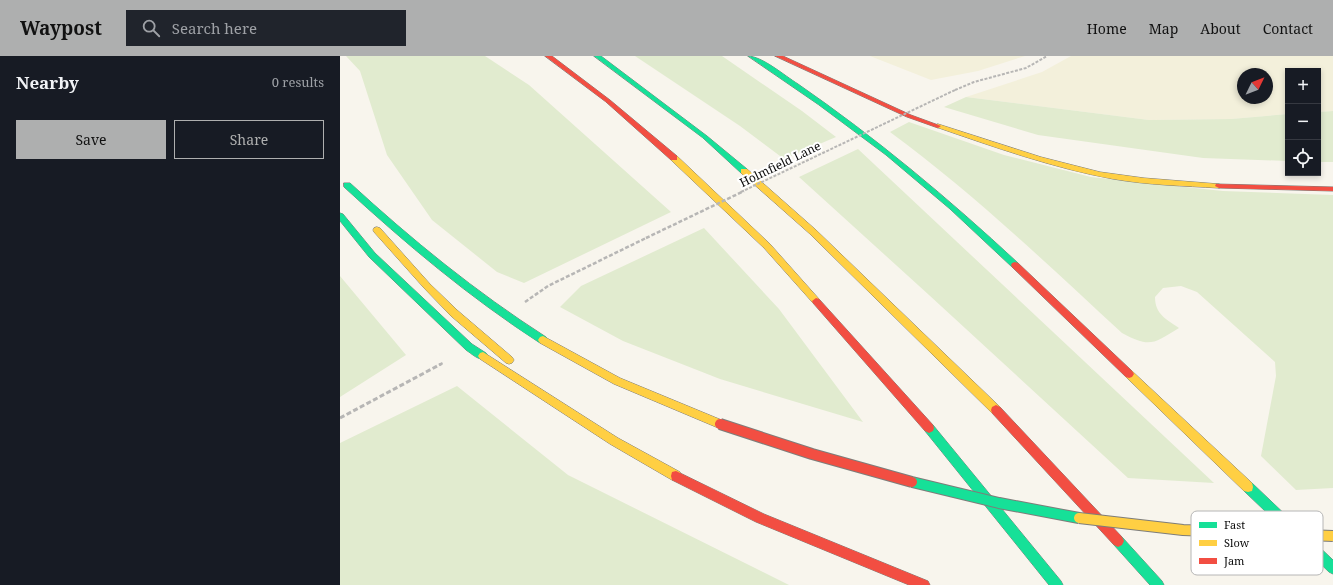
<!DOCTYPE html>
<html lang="en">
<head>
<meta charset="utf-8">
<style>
  :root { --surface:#171b24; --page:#20242c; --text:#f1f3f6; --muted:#9ea1a6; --line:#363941; --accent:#aeafaf }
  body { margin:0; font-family:"Noto Serif",serif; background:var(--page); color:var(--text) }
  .controls { position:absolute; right:12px; top:12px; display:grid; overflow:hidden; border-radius:0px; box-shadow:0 2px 6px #0003 }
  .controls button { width:36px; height:36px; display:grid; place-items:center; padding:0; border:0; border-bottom:1px solid var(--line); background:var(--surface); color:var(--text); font:20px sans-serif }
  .compass { position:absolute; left:897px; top:12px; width:36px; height:36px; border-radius:50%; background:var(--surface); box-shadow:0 2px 6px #0003; rotate:47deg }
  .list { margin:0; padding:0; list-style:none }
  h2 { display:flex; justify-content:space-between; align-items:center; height:52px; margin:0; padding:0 16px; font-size:17px }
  h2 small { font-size:13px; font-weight:400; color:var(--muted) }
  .actions { display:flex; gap:8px; padding:12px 16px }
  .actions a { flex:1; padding:9px 0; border:1px solid var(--accent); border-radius:0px; text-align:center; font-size:14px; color:var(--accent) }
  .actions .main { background:var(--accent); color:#111 }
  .icon { flex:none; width:22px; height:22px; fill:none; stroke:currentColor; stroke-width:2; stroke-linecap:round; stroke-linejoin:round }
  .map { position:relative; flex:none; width:993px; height:529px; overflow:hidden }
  header { display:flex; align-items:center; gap:24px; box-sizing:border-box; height:56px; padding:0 20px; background:var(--accent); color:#111 }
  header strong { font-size:19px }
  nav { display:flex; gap:22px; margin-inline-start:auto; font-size:14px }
  .search { width:280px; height:36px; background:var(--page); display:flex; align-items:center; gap:10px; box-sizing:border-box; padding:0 14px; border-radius:0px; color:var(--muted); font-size:15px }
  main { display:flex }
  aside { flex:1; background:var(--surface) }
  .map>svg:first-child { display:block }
  .farmland { fill:#f3f0db; fill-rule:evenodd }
  .green { fill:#e1ebcf }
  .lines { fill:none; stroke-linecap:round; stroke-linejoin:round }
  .fast-casing { stroke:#7e7d7a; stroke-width:1 }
  .slow-casing { stroke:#7e7d7a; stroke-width:1 }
  .jam-casing { stroke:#7e7d7a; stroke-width:1 }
  .path-far2 { stroke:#b7b6b5; stroke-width:2; stroke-dasharray:3 1.5; stroke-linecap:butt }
  .path-far1 { stroke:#b7b6b5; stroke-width:2.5; stroke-dasharray:4 2; stroke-linecap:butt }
  .path { stroke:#b7b6b5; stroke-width:3; stroke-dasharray:5 2.5; stroke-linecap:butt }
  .fast { fill:#16e098; fill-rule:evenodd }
  .slow { fill:#ffcf43; fill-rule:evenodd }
  .jam { fill:#f24e42; fill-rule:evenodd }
  .fast-bridge-casing { stroke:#7e7d7a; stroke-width:12; stroke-linecap:butt }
  .slow-bridge-casing { stroke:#7e7d7a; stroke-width:12; stroke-linecap:butt }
  .jam-bridge-casing { stroke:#7e7d7a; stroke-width:12; stroke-linecap:butt }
  .path-bridge-far1 { stroke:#b7b6b5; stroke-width:2; stroke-dasharray:3 1.5; stroke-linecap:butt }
  .path-bridge { stroke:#b7b6b5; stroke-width:2.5; stroke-dasharray:4 2; stroke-linecap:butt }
  .fast-bridge { stroke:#16e098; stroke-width:10 }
  .slow-bridge { stroke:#ffcf43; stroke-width:10 }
  .jam-bridge { stroke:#f24e42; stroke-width:10 }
  .labels { text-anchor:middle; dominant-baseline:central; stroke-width:4; stroke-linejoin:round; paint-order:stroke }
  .street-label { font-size:12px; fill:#0a0a0a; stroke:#fff }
  .key { fill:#fff; stroke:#b6b6b6; stroke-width:1 }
  .key-label { font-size:11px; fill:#0a0a0a }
</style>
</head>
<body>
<header>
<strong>Waypost</strong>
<div class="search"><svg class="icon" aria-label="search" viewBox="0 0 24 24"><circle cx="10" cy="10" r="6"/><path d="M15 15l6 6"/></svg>Search here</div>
<nav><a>Home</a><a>Map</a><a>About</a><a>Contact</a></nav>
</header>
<main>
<aside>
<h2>Nearby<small>0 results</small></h2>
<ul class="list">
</ul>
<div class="actions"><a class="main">Save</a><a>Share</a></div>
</aside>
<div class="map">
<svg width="993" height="529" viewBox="0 0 993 529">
  <rect width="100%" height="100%" fill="#f8f5ed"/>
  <path class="farmland" d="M 530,0 L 685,0 L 638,15 L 591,24 Z
    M 731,0 L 993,0 L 993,55 L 978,56 L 978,15 L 948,15 L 948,58 L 891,63 L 809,64 L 626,41 L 702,16 ZM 903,18 L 927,18 L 927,42 L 903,42 Z"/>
  <path class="green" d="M 6,0 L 145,0 L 189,29 L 331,156 L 184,227 L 157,216 L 92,164 L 47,99 L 20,15 Z
    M 295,0 L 382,0 L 462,55 L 496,81 L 444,103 L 400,70 Z
    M 626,41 L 809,64 L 891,63 L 948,58 L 948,105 L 863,102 L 698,79 L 604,51 Z
    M 993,55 L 993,106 L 978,106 L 978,56 Z
    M 569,66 L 664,99 L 751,121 L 883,135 L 993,139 L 993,432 L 956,434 L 921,400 L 936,320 L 935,306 L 857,236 L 841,230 L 823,232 L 815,241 C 815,258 826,263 839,272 C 813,288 810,292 782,277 C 706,207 633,137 550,76 Z
    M 518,93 L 874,427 L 788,422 L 589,239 L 459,121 Z
    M 364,172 L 439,253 L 523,366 L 380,323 L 283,285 L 220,251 L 241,230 Z
    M 0,220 L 66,299 L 0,341 Z
    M 117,330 L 228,419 L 449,529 L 0,529 L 0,387 Z"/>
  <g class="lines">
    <defs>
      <path id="fast" d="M 254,0 L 261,0 L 367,80 L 407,113 L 407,117 L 401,117 L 363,82 Z
        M 408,0 C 422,0 445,20 458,28 C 536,82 608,142 678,207 L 679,209 L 678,211 L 672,211 L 610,153 L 546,99 L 479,49 Z
        M 4,127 L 10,127 C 72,184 136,236 206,281 L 208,284 L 206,287 L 200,287 C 129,241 66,188 4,131 Z
        M 0,157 L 3,158 L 35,197 L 132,288 L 146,297 L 148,300 L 146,303 C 139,305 132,298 126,294 L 29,201 L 0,165 Z
        M 589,367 L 593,369 L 721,525 L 723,529 L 709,529 L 585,375 L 584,372 L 585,369 Z
        M 908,426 L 912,427 L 993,504 L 993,518 L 989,516 L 904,435 L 903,431 L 904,427 Z
        M 778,479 L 782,481 L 822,525 L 824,529 L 810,529 L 774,489 L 772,485 L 774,481 Z"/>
      <path id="slow" d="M 598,68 L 701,101 L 760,116 L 804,122 L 879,128 L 883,130 L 879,132 C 844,130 808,129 773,123 C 713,112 654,91 596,71 L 595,70 Z
        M 331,100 L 337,100 L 430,188 L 479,243 L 480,245 L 479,247 L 473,247 L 424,192 L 331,104 Z
        M 401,113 L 407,113 L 476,174 L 660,351 L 661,354 L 660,357 L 656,359 L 652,357 L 470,178 L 401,117 Z
        M 37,171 L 40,172 L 90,228 L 117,254 L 172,301 L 174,304 L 172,307 L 169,308 L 166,307 L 111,260 L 84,232 L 34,176 L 33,174 L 34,172 Z
        M 203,280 L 280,322 L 384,365 L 385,368 L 384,371 L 380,373 L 376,371 L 274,328 L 200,287 L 198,284 L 200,281 Z
        M 143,296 L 278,382 L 340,416 L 341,420 L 340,424 L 336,425 L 332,424 L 270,388 L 140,303 L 138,300 L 140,297 Z
        M 789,314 L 792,315 L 912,427 L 913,431 L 912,435 L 908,436 L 904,435 L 786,321 L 784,318 L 786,315 Z"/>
      <path id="jam" d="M 205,0 L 212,0 L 270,44 L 337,100 L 337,104 L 331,104 L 266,46 Z
        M 435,0 L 443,0 L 571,59 L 601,70 L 598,72 L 567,61 Z
        M 876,128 L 993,131 L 993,135 L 879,132 L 875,130 Z
        M 675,206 L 678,207 L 792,315 L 794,318 L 792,321 L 789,322 L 786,321 L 672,211 L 671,209 L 672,207 Z
        M 476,242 L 479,243 L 593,369 L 594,372 L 593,375 L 589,377 L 585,375 L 473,247 L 472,245 Z
        M 656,349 L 660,351 L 782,481 L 784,485 L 782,489 L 778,491 L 774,489 L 652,357 L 651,354 L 652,351 Z
        M 336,415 L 424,458 L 588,525 L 590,529 L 569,529 L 416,466 L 332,424 L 331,420 L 332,416 Z"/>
    </defs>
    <use href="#fast" class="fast-casing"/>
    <use href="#slow" class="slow-casing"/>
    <use href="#jam" class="jam-casing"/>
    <path class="path-far2" d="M 615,34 L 634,26 L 686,12 L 707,0"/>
    <path class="path-far1" d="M 185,246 L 208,230 L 306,182
      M 99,309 L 103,307"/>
    <path class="path" d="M 0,362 L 101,308"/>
    <use href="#fast" class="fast"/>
    <use href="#slow" class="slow"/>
    <use href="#jam" class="jam"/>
    <defs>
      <path id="fast-bridge" d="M 572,426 L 659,447 L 739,462"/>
      <path id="slow-bridge" d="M 739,462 L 843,474 L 993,480"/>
      <path id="jam-bridge" d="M 380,368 L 472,398 L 572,426"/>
    </defs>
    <use href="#fast-bridge" class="fast-bridge-casing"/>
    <use href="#slow-bridge" class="slow-bridge-casing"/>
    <use href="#jam-bridge" class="jam-bridge-casing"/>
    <path class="path-bridge-far1" d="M 401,136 L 615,34"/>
    <path class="path-bridge" d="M 306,182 L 404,135"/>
    <use href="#fast-bridge" class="fast-bridge"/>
    <use href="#slow-bridge" class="slow-bridge"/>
    <use href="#jam-bridge" class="jam-bridge"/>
  </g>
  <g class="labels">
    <g class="street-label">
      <text transform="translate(440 108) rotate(-26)">Holmfield Lane</text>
    </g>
  </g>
  <rect x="851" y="455" width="132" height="64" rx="6" class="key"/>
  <rect x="859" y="466" width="18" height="6" fill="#16e098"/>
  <rect x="859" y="484" width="18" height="6" fill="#ffcf43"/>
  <rect x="859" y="502" width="18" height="6" fill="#f24e42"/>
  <g class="key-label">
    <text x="884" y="473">Fast</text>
    <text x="884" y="491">Slow</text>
    <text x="884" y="509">Jam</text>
  </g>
</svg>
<div class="controls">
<button>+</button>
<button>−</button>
<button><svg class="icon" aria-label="locate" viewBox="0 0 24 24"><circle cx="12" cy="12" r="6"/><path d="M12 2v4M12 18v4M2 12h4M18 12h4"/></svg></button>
</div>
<svg class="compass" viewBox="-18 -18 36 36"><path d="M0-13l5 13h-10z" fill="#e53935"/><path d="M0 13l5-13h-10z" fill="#9ea1a6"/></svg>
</div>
</main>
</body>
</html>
